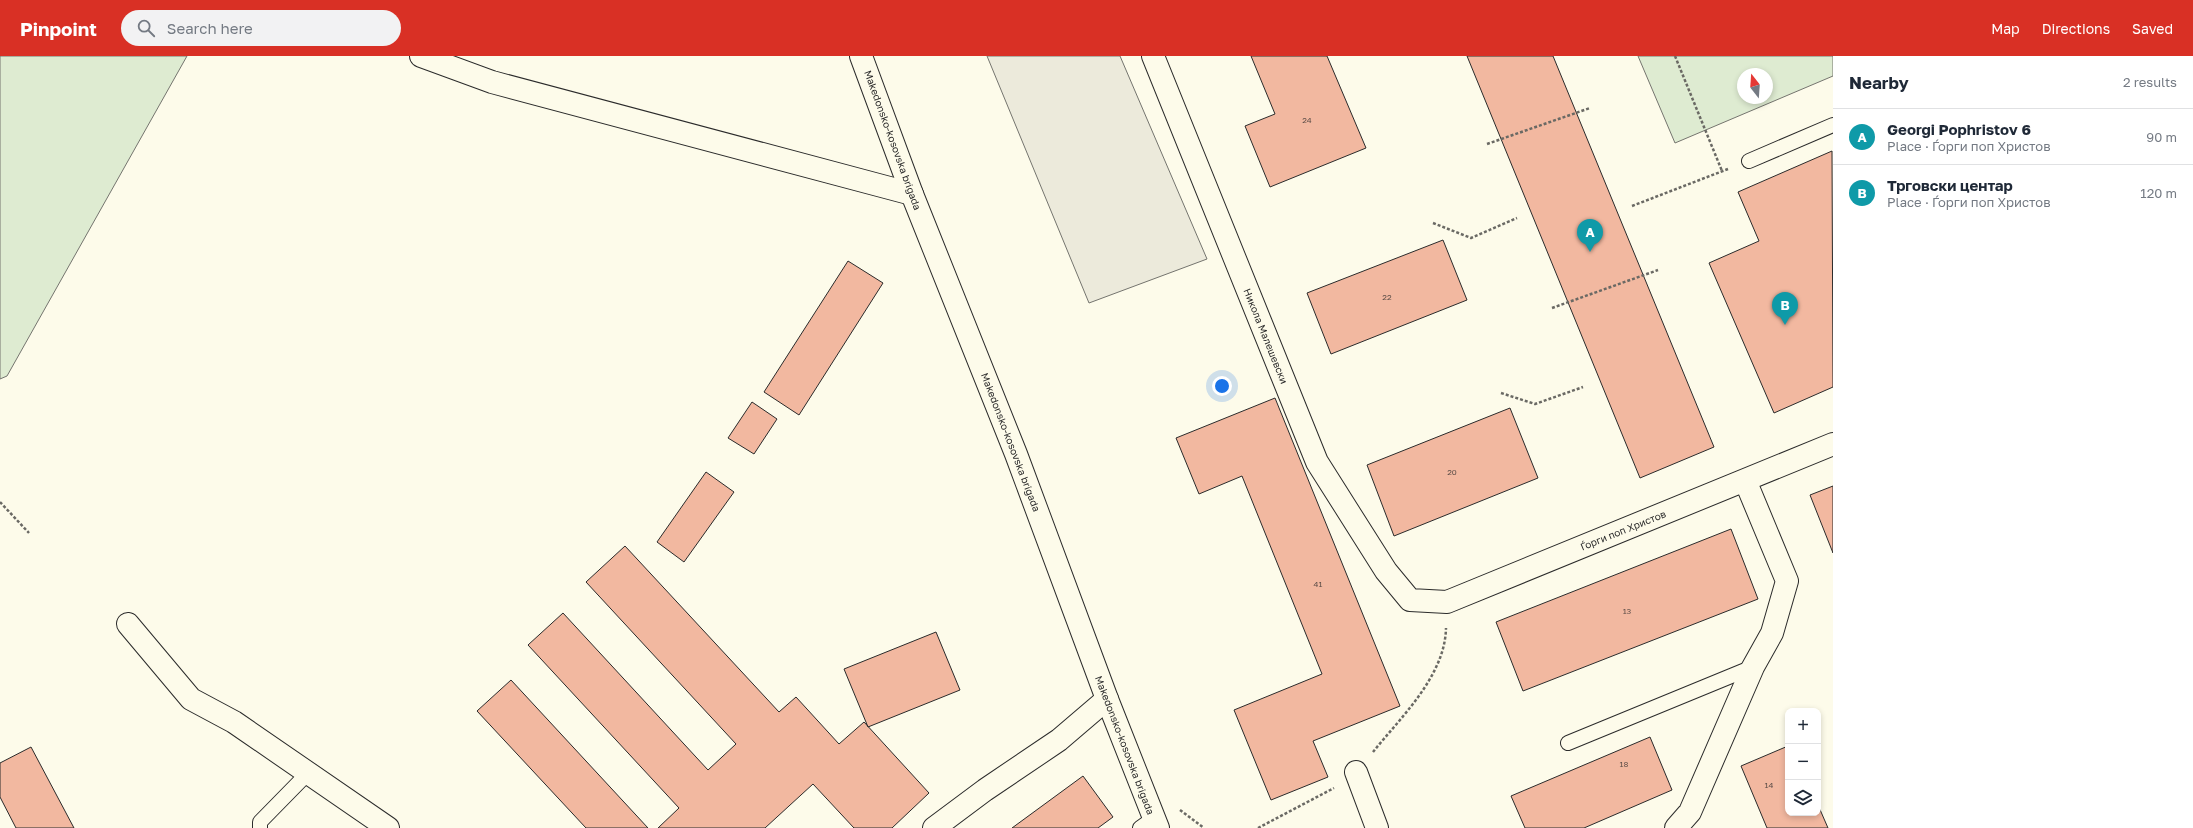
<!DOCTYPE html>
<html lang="en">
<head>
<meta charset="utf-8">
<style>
  :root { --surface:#fff; --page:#f2f2f3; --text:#1f2937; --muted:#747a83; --line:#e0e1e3; --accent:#d93025 }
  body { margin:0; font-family:"Golos Text",sans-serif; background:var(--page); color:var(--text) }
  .controls { position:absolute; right:12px; bottom:12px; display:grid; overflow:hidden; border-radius:8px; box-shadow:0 2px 6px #0003 }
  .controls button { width:36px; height:36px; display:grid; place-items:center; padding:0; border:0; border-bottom:1px solid var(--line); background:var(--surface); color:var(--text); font:20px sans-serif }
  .compass { position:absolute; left:1737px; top:12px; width:36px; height:36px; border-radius:50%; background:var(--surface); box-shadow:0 2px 6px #0003; rotate:343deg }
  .you { position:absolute; left:1222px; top:330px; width:14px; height:14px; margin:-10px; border:3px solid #fff; border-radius:50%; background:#1a73e8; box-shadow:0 0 0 6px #1a73e833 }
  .badge { display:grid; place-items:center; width:26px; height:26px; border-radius:50%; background:var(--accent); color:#fff; font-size:13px; font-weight:700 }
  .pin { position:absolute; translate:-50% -33px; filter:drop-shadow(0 1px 2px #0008) }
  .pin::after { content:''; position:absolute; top:21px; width:14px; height:12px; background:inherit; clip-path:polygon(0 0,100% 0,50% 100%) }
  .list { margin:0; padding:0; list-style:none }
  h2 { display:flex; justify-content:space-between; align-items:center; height:52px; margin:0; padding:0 16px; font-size:17px }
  h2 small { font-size:13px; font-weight:400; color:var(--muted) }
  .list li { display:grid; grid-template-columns:26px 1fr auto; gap:12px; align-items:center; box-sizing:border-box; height:56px; padding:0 16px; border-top:1px solid var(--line) }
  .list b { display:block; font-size:15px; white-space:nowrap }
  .list p { margin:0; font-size:13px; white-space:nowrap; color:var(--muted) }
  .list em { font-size:13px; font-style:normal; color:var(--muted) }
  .icon { flex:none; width:22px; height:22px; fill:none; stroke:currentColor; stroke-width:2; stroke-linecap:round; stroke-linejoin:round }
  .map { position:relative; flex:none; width:1833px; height:772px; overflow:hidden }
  header { display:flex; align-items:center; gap:24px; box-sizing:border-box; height:56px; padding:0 20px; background:var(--accent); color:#fff }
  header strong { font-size:19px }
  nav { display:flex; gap:22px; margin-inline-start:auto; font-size:14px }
  .search { width:280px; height:36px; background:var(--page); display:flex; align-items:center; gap:10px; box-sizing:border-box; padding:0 14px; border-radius:22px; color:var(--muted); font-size:15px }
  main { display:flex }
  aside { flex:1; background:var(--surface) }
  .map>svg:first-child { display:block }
  .green { fill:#deebd1; stroke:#74746e; fill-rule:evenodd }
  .parking { fill:#eceadb; stroke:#74746e }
  .building { fill:#f2b8a0; stroke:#2b2b2b }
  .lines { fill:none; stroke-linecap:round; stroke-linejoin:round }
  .service-casing { stroke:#2b2b2b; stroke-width:16 }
  .minor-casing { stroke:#2b2b2b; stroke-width:24 }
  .tertiary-casing { stroke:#2b2b2b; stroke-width:24 }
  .path { stroke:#6a6964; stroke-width:2.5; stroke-dasharray:3 2; stroke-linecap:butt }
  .service { stroke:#fdfbea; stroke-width:14 }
  .minor { stroke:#fdfbea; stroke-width:22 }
  .tertiary { stroke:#fdfbea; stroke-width:22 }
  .labels { text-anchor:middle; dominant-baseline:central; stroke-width:3; stroke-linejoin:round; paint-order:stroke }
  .number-label { font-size:8px; fill:#5d4e48 }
  .street-label { font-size:10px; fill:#2b2b2b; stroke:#fdfbea }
</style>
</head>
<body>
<header>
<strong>Pinpoint</strong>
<div class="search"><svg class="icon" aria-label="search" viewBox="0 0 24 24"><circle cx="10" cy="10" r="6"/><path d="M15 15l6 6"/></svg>Search here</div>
<nav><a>Map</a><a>Directions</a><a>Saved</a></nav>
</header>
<main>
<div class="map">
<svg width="1833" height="772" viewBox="0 0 1833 772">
  <rect width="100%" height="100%" fill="#fdfbea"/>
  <path class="green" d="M 0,0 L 187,0 L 7,320 L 0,323 Z
    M 1638,0 L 1833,0 L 1833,20 L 1675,87 ZM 1743,18 L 1767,18 L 1767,42 L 1743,42 Z"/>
  <path class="parking" d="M 987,0 L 1120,0 L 1207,203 L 1089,247 Z"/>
  <path class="building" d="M 1251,0 L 1327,0 L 1366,92 L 1270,131 L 1245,70 L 1275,58 Z
    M 1467,0 L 1553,0 L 1714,391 L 1640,422 Z
    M 1832,95 L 1833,331 L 1774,357 L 1709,207 L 1759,185 L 1738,136 Z
    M 1443,184 L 1467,244 L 1331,298 L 1307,237 Z
    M 848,205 L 883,227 L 799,359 L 764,336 Z
    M 1275,342 L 1400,650 L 1313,685 L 1328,721 L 1271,744 L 1234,654 L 1322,618 L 1242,420 L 1199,438 L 1176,382 Z
    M 752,346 L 777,363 L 754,398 L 728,382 Z
    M 1510,352 L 1538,422 L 1394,480 L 1367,409 Z
    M 706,416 L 734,436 L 684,506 L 657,486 Z
    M 1833,430 L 1833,497 L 1810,439 Z
    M 1731,473 L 1758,543 L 1523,635 L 1496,566 Z
    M 625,490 L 779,656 L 796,641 L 839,688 L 864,666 L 929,737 L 892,772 L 854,772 L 813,728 L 765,772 L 658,772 L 679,752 L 528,589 L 563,557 L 708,714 L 736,688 L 586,526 Z
    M 936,576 L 960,634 L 868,671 L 844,613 Z
    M 511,624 L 648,772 L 586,772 L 477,655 Z
    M 1650,681 L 1672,734 L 1584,772 L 1525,772 L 1511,740 Z
    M 1788,690 L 1788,757 L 1818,757 L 1818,749 L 1828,772 L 1767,772 L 1741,710 Z
    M 31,691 L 74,772 L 16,772 L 0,741 L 0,707 Z
    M 1083,720 L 1113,761 L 1098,772 L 1012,772 Z"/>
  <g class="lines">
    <defs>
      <path id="service" d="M 1749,105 L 1833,69
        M 1568,687 L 1753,611
        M 260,772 L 260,766 L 308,717
        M 1140,772 L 1154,762"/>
      <path id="minor" d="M 421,0 L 492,26 L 912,138
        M 1153,0 L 1317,406 L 1386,515 L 1410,544 L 1447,546 L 1833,388
        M 128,568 L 191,643 L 234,666 L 388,772
        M 1356,716 L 1377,772
        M 934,772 L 985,734 L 1059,684 L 1107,643
        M 1676,772 L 1690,756 L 1753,611 L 1772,577 L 1787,525 L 1745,424"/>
      <path id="tertiary" d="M 861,0 L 912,138 L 1016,398 L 1107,643 L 1158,772"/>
    </defs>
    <use href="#service" class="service-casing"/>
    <use href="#minor" class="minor-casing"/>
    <use href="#tertiary" class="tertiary-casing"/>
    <path class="path" d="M 1675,0 L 1722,115
      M 1487,88 L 1590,52
      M 1632,150 L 1728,113
      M 1433,167 L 1471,182 L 1517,162
      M 1552,252 L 1658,214
      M 1501,337 L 1535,348 L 1583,331
      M 0,446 L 29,477
      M 1373,696 C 1401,661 1445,620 1446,572
      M 1180,754 L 1204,772
      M 1258,772 L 1334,732"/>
    <use href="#service" class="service"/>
    <use href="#minor" class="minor"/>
    <use href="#tertiary" class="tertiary"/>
  </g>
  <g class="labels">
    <g class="number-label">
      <text x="1307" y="64">24</text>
      <text x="1387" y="241">22</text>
      <text x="1452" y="416">20</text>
      <text x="1318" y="528">41</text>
      <text x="1627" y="555">13</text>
      <text x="1624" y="708">18</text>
      <text x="1769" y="729">14</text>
    </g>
    <g class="street-label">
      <text transform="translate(893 84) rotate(70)">Makedonsko-kosovska brigada</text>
      <text transform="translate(1266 280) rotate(68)">Никола Малешевски</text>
      <text transform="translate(1011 386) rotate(69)">Makedonsko-kosovska brigada</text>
      <text transform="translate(1623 474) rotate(-22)">Ѓорги поп Христов</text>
      <text transform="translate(1125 689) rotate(69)">Makedonsko-kosovska brigada</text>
    </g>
  </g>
</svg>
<div class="controls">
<button>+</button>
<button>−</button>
<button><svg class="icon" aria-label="layers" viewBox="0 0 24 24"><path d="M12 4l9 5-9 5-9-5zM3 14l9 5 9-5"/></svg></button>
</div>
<svg class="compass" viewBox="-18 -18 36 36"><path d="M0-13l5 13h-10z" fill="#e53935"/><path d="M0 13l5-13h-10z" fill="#747a83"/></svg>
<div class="you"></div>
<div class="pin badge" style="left:1590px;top:196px;background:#0f9aa8">A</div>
<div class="pin badge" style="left:1785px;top:269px;background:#0f9aa8">B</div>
</div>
<aside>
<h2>Nearby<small>2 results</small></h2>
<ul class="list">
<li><span class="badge" style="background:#0f9aa8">A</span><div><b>Georgi Pophristov 6</b><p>Place · Ѓорги поп Христов</p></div><em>90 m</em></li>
<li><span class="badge" style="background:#0f9aa8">B</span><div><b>Трговски центар</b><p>Place · Ѓорги поп Христов</p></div><em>120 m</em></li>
</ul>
</aside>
</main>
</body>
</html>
